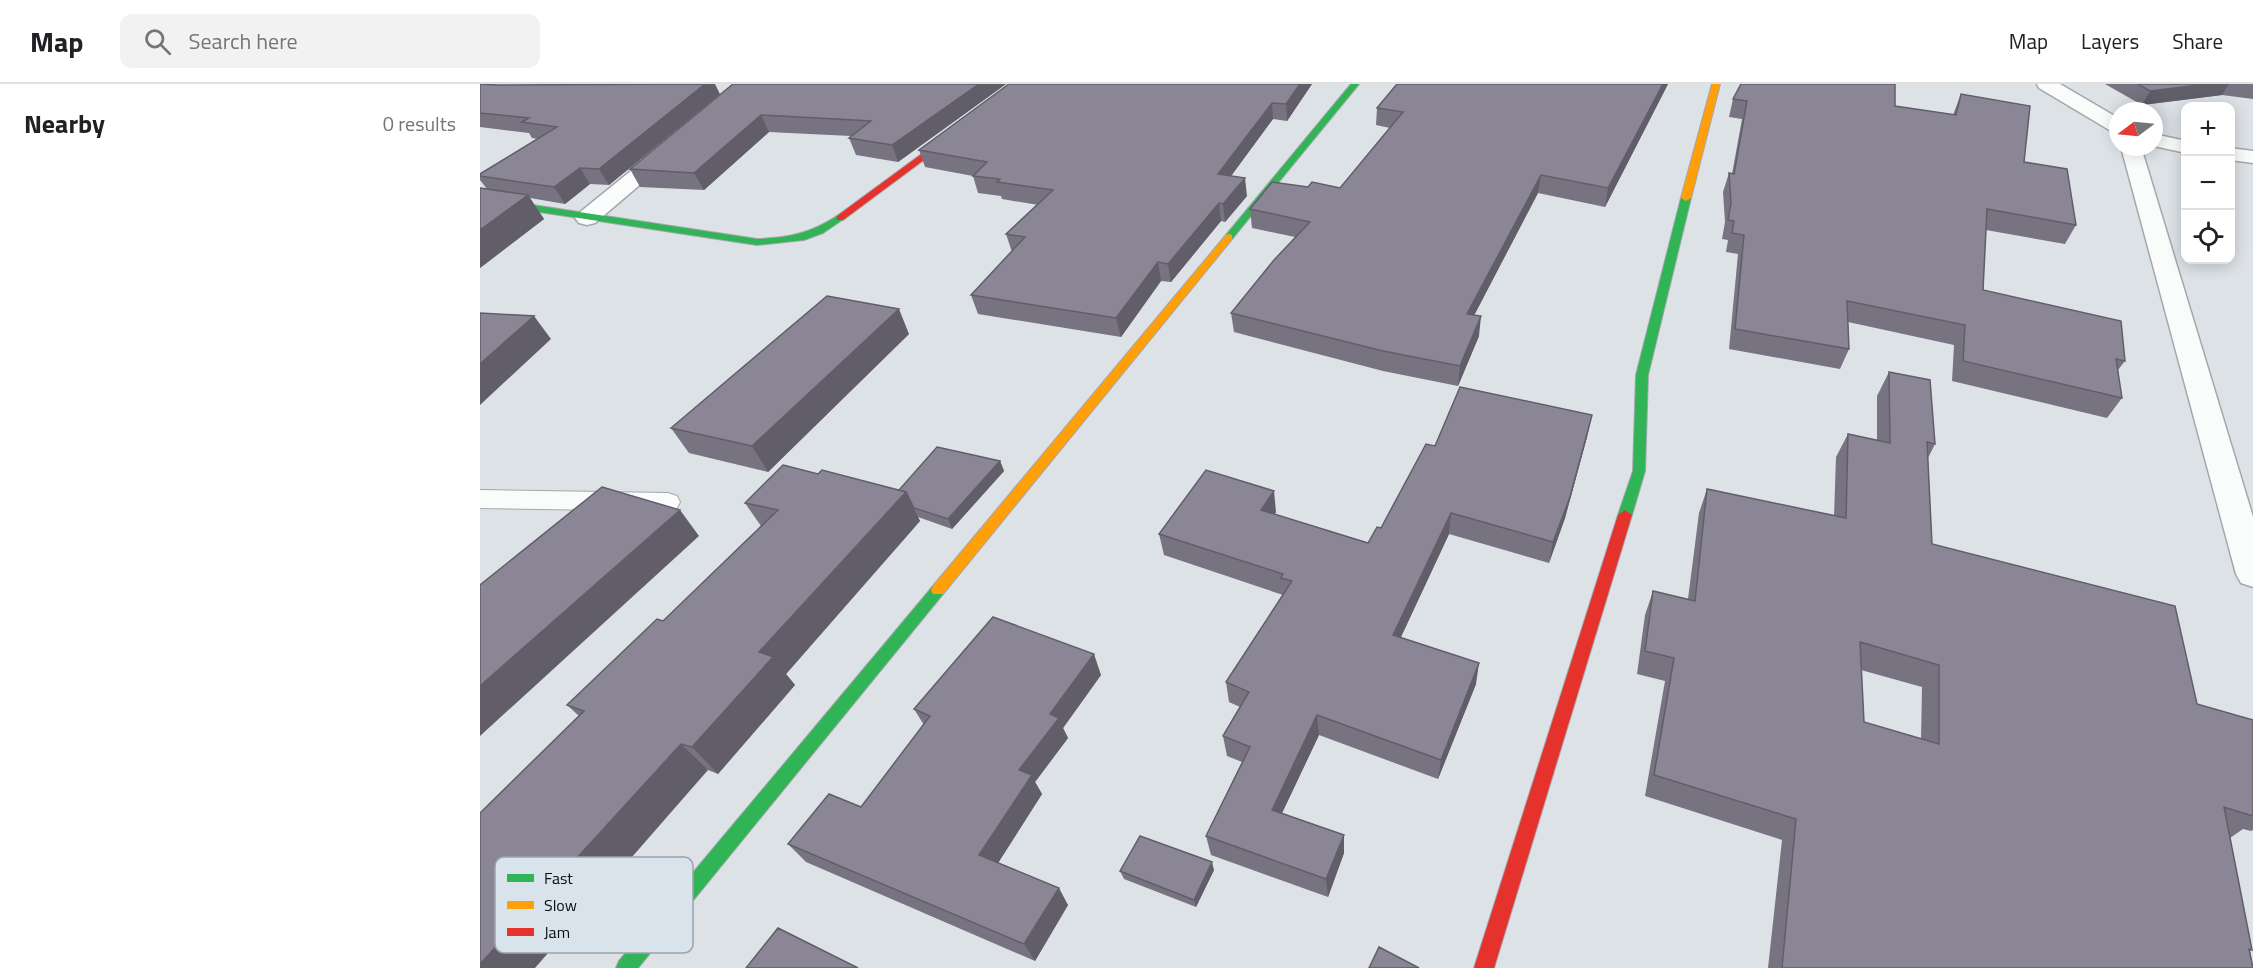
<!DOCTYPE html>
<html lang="en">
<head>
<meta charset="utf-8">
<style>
  :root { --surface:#fff; --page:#f2f2f2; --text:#202124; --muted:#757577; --line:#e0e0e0 }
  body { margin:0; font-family:"Titillium Web",sans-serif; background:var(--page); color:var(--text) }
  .controls { position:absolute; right:18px; top:18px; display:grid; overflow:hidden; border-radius:12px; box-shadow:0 3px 15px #0003 }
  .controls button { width:54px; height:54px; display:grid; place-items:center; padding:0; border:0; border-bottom:2px solid var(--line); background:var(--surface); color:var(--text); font:30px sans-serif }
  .compass { position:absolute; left:1629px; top:18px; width:54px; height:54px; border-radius:50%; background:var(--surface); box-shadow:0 3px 15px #0003; rotate:254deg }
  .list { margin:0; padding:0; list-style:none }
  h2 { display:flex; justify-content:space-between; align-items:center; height:78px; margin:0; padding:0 24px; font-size:26px }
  h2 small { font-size:20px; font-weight:400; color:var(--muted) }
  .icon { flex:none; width:33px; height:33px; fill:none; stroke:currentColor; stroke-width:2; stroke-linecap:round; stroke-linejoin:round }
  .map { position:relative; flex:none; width:1773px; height:884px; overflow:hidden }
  header { display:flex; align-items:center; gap:36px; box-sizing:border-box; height:84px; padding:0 30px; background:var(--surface); border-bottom:2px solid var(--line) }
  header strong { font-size:28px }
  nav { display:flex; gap:33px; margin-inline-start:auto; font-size:21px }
  .search { width:420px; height:54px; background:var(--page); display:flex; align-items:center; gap:15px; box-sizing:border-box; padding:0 21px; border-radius:12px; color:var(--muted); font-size:22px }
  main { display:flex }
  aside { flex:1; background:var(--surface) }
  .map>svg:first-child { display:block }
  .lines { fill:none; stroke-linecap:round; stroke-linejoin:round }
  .lane-casing { stroke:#a4a8ac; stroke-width:2 }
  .street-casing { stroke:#a4a8ac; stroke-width:3 }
  .fast-casing { stroke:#a4a8ac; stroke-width:2 }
  .slow-casing { stroke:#a4a8ac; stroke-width:2 }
  .jam-casing { stroke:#a4a8ac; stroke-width:2 }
  .lane { fill:#fafbfb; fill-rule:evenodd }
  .street { fill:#fafbfb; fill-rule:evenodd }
  .fast { fill:#30b455; fill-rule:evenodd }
  .slow { fill:#ff9f0a; fill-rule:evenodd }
  .jam { fill:#e5322d; fill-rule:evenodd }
  .wall { fill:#787381; fill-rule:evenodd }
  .shaded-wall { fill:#615e69 }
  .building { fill:#8b8696; stroke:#615e69; stroke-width:1.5; fill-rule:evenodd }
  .key { fill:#d9e3eb; stroke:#9ca3aa; stroke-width:1.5 }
  .key-label { font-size:16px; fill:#0c0f12 }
</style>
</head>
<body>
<header>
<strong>Map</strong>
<div class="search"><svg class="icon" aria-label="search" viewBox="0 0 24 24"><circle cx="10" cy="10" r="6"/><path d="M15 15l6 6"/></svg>Search here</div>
<nav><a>Map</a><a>Layers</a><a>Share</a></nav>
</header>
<main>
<aside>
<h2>Nearby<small>0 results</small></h2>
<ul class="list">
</ul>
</aside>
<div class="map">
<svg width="1773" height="884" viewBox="0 0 1773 884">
  <rect width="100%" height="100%" fill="#dde2e7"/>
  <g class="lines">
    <defs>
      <path id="lane" d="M 0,406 L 188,409 L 197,412 L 200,418 L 197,424 L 188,427 L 0,424 Z"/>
      <path id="street" d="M 1557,0 L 1580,0 L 1638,34 L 1638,49 L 1631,47 L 1559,4 Z
        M 1674,50 L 1706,57 L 1706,69 L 1674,62 Z
        M 190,59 L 197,61 L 201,65 L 197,69 L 115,139 L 107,141 L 99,139 L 95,134 L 99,129 L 183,61 Z
        M 1641,63 L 1661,63 L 1773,433 L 1773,503 L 1761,499 L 1756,490 Z
        M 1750,64 L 1773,67 L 1773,79 L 1750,76 Z"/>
      <path id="fast" d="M 871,0 L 879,0 L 752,155 L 746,155 L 746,151 Z
        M 1206,111 L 1211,114 L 1168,291 L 1165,387 L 1152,431 L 1145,436 L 1138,431 L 1153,387 L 1156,291 L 1201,114 Z
        M 0,113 L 277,155 C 308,154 331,149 357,132 L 365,134 L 343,149 L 324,156 L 277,161 L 0,119 Z
        M 458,500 L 463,502 L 465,506 L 463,510 L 158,884 L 136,884 L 139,877 L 453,502 Z"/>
      <path id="slow" d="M 1232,0 L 1240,0 L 1211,114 L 1206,117 L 1201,114 Z
        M 749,150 L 752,151 L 752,155 L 463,510 L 453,510 L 451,506 L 453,502 L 746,151 Z"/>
      <path id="jam" d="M 537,0 L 546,0 L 363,136 L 357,136 L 357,132 Z
        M 1145,426 L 1152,431 L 1014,884 L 994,884 L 1138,431 Z"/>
    </defs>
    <use href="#lane" class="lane-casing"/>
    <use href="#street" class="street-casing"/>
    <use href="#fast" class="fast-casing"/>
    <use href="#slow" class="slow-casing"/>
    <use href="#jam" class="jam-casing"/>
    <use href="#lane" class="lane"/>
    <use href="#street" class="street"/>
    <use href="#fast" class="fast"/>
    <use href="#slow" class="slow"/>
    <use href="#jam" class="jam"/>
  </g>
  <path class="wall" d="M 0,0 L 17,1 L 240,10 L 129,101 L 110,100 L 85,120 L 50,114 L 64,135 L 0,184 L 0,104 L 7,105 L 0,96 L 0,90 L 58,55 L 52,54 L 49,49 L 0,43 Z
    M 253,0 L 526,0 L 418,78 L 376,71 L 369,54 L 371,52 L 289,48 L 224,106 L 160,103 L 150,85 Z
    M 832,0 L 807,37 L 793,35 L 751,92 L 767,112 L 745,138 L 741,137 L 691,198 L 681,197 L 641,253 L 498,230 L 491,211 L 532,168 L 526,150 L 558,121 L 522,115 L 521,112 L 498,109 L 493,92 L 445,83 L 439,66 Z
    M 1188,0 L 1125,123 L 1058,109 L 994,231 L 999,252 L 978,302 L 903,287 L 754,248 L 751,229 L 815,153 L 772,144 L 770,125 L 828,103 L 860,104 L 910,44 L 896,41 L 897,24 Z
    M 1625,0 L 1773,0 L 1773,15 L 1742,11 L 1662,21 Z
    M 1481,10 L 1544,78 L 1596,141 L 1585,160 L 1506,146 L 1503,206 L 1645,277 L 1638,286 L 1642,314 L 1627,334 L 1472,297 L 1474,261 L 1368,238 L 1369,265 L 1360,285 L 1249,265 L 1258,170 L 1246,168 L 1248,156 L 1242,155 L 1245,138 L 1243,108 L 1249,89 L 1252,90 L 1262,35 L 1249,33 L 1253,15 L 1415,22 L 1473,31 Z
    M 429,250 L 288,388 L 209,369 L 191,344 Z
    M 1409,288 L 1455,360 L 1448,374 L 1452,460 L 1717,620 L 1773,636 L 1773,746 L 1771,747 L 1763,745 L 1750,754 L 1772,866 L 1770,867 L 1773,884 L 1288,884 L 1302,756 L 1165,712 L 1185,597 L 1157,590 L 1165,531 L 1173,507 L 1208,515 L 1219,429 L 1227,405 L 1354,432 L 1356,373 L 1368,350 L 1397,356 L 1397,312 ZM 1381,586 L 1442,603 L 1441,655 L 1384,638 Z
    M 1112,331 L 1107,353 L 1085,434 L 1069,479 L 969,450 L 921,553 L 996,600 L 958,695 L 839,651 L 802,729 L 864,751 L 864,769 L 848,813 L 731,771 L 726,752 L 762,678 L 747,672 L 743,652 L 760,623 L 749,618 L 746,598 L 803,511 L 684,471 L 679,450 L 796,428 L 795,430 L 888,459 L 901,444 L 955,362 Z
    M 520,377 L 524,387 L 472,445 L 438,433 L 440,437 L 306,590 L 315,601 L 238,690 L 228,686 L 99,632 L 87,621 L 183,537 L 281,442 L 265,419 L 338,390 L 419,406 Z
    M 621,591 L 583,644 L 588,654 L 555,698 L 562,710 L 518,779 L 588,821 L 555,877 L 326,778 L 308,760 L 381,723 L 444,641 L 434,625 Z
    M 734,786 L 716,823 L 644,795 L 640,787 Z"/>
  <path class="shaded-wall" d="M 225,0 L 235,0 L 240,10 L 129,101 L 119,85 Z
    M 499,0 L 526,0 L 418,78 L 412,61 Z
    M 820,0 L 832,0 L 807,37 L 806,20 Z
    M 1183,0 L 1188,0 L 1125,123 L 1128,104 Z
    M 1727,0 L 1749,0 L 1742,11 L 1662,21 L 1670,7 Z
    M 792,19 L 793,35 L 740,107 L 738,90 Z
    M 281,31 L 289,48 L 224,106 L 214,89 Z
    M 100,84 L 110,100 L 85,120 L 74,103 Z
    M 1061,91 L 1058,109 L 985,249 L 987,230 Z
    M 765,94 L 767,112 L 745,138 L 743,120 Z
    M 48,111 L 64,135 L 0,184 L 0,146 Z
    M 739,119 L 741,137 L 691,198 L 688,180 Z
    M 678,178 L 681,197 L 641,253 L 636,234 Z
    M 419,225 L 429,250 L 288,388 L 272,362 Z
    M 54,232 L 71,255 L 0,321 L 0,280 Z
    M 1001,232 L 999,252 L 978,302 L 980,282 Z
    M 1112,331 L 1107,353 L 1085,434 L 1069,479 L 1073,458 Z
    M 520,377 L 524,387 L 472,445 L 468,435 Z
    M 794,407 L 796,428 L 784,448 L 781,426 Z
    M 426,408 L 440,437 L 306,590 L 315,601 L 238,690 L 212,663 L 279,568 Z
    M 200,426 L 219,452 L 0,652 L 0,602 Z
    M 971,429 L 969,450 L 912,572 L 913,551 Z
    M 614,570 L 621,591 L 583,644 L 588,654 L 555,698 L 562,710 L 511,790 L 499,771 L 539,686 L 570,630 Z
    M 999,579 L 996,600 L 958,695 L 961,676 Z
    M 837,631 L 839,651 L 795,744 L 792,726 Z
    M 201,660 L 228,686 L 55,884 L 0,884 L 0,880 Z
    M 864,751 L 864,769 L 848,813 L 846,795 Z
    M 732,778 L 734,786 L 716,823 L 714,816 Z
    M 579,804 L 588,821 L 555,877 L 544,860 Z"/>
  <path class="building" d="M 0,0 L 17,1 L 225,0 L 119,85 L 100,84 L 74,103 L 0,92 L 0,90 L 77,43 L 42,38 L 49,34 L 0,29 Z
    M 253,0 L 499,0 L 412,61 L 369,54 L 391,37 L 281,31 L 214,89 L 150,85 Z
    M 529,0 L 820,0 L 806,20 L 792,19 L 738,90 L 765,94 L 743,120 L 739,119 L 688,180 L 678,178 L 636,234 L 491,211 L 545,153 L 526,150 L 573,106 L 517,98 L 520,95 L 493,92 L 507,78 L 439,66 Z
    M 917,0 L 1183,0 L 1128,104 L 1061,91 L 987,230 L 1001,232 L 980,282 L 903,267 L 751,229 L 794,176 L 830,138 L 770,125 L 792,98 L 828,103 L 832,98 L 860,104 L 923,28 L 897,24 Z
    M 1261,0 L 1415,0 L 1415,22 L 1476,31 L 1481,10 L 1550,22 L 1544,78 L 1587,85 L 1596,141 L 1507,125 L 1503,206 L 1641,237 L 1645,277 L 1636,275 L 1642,314 L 1483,277 L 1485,241 L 1367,217 L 1369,265 L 1255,245 L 1264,151 L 1252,149 L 1254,137 L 1248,136 L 1251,119 L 1249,89 L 1254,90 L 1267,17 L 1253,15 Z
    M 1658,0 L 1727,0 L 1670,7 Z
    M 0,104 L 48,111 L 0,146 Z
    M 347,212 L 419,225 L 272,362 L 191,344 Z
    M 0,229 L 54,232 L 0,280 Z
    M 1409,288 L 1450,296 L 1455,360 L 1447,358 L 1452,460 L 1695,522 L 1717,620 L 1773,636 L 1773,732 L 1744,723 L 1772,866 L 1769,865 L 1773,884 L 1302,884 L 1316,735 L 1174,691 L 1194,574 L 1165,567 L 1173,507 L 1215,517 L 1227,405 L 1366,434 L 1368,350 L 1410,359 ZM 1380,558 L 1459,581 L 1459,660 L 1384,638 Z
    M 980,303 L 1112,331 L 1090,413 L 1073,458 L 971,429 L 913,551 L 999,579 L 961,676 L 837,631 L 792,726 L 864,751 L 846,795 L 726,752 L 770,663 L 743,652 L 769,608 L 746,598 L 812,497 L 801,494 L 803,490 L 679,450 L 726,386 L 794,407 L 781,426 L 888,459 L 897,443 L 901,444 L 946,360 L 955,362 Z
    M 457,363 L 520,377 L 468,435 L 434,424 L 426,408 L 419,406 Z
    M 303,381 L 338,390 L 342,386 L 426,408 L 279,568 L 293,573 L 212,663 L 201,660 L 0,880 L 0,729 L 104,627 L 87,621 L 177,535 L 183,537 L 298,426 L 265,419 Z
    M 122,403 L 200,426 L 0,602 L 0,501 Z
    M 513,533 L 614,570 L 570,630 L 579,634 L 539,686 L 552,691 L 499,771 L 579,804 L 544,860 L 308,760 L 349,710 L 381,723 L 450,632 L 434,625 Z
    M 660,752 L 732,778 L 714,816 L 640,787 Z
    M 298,844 L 378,884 L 266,884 Z
    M 899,863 L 939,884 L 889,884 Z"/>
  <rect x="15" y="773" width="198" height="96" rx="9" class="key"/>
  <rect x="27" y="790" width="27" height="8" fill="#30b455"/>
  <rect x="27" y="817" width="27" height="8" fill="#ff9f0a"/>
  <rect x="27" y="844" width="27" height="8" fill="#e5322d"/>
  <g class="key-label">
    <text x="64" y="800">Fast</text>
    <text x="64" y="827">Slow</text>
    <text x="64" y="854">Jam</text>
  </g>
</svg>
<div class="controls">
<button>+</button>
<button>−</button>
<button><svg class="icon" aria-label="locate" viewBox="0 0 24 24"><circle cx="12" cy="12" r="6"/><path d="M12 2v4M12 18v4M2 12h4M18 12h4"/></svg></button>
</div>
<svg class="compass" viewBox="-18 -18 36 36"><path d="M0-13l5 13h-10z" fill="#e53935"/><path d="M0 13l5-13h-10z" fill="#757577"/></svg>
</div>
</main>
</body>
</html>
